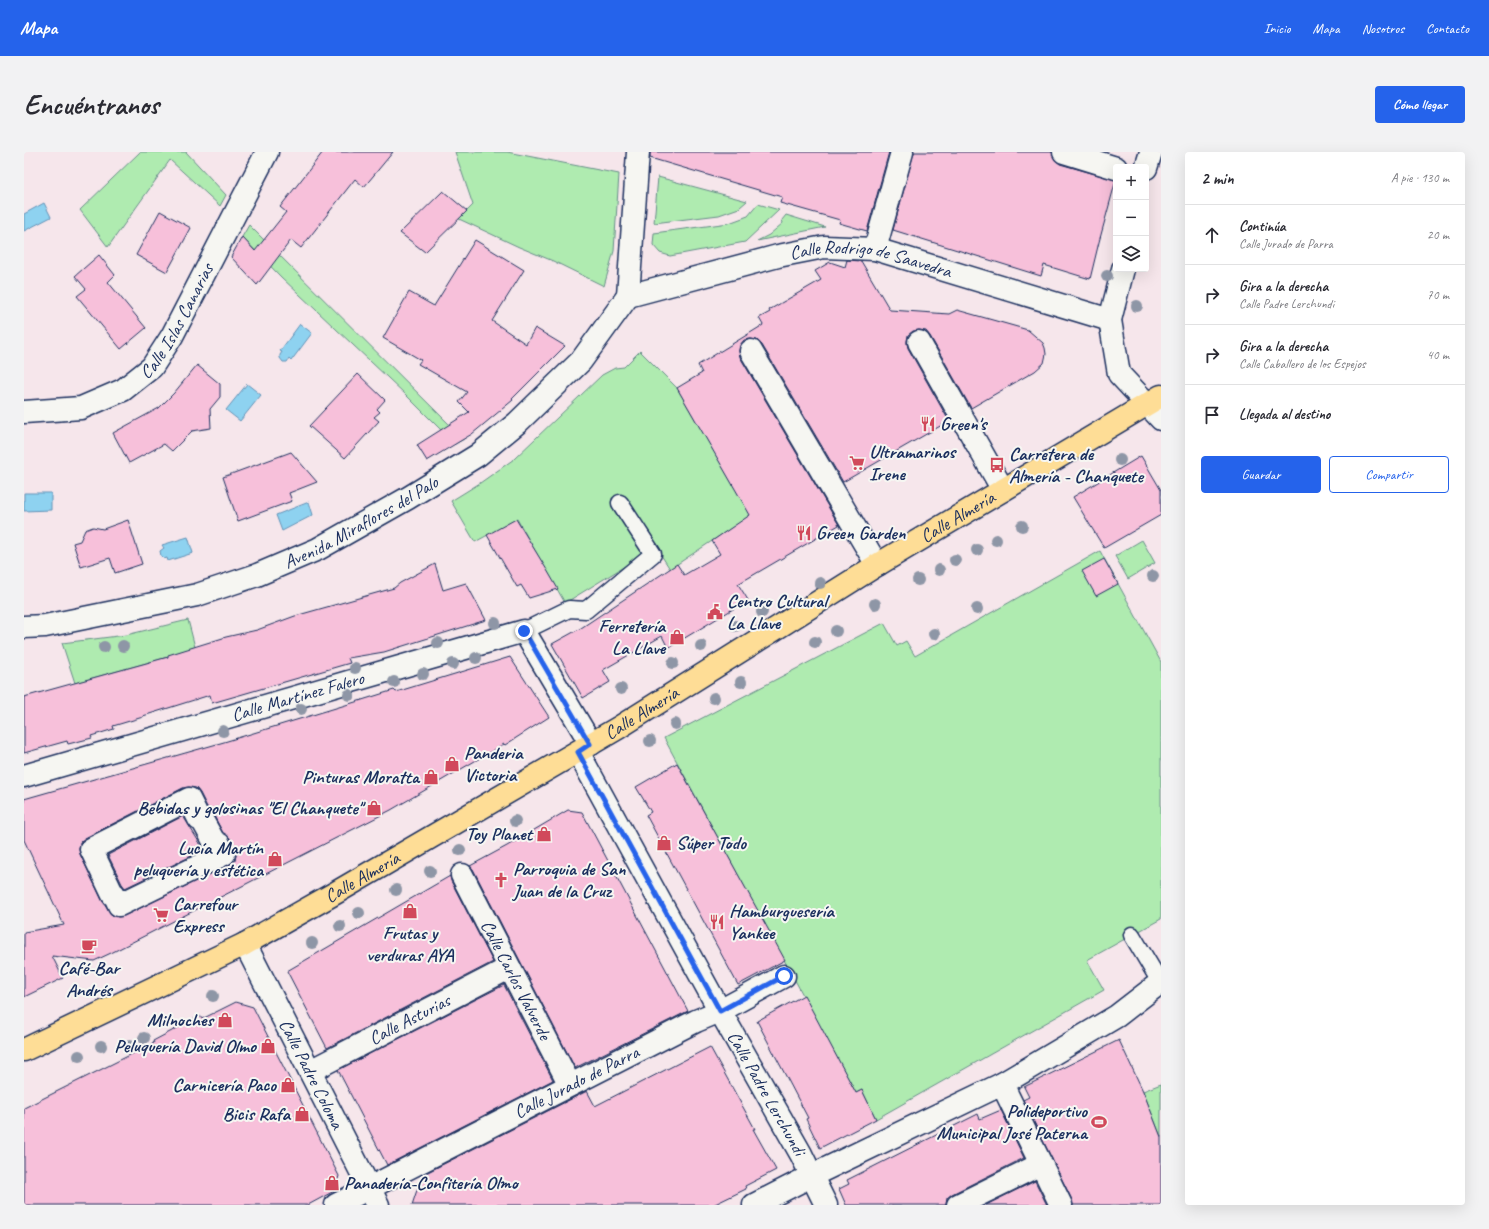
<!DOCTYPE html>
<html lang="es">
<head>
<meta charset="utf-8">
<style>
  :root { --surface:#fff; --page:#f2f2f3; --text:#2b2b33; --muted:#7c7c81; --line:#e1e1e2; --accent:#2563eb }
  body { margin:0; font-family:Caveat,sans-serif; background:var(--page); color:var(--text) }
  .controls { position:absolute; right:12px; top:12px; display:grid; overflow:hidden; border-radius:4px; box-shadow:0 4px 16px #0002 }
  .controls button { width:36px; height:36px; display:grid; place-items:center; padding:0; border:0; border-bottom:1px solid var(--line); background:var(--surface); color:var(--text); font:20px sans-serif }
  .stop { position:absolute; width:12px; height:12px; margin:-9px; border:3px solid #2563eb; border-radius:50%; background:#fff }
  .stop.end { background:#2563eb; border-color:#fff; box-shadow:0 1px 4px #0008 }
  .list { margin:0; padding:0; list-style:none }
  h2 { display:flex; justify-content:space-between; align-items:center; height:52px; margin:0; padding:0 16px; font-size:17px }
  h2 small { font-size:13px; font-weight:400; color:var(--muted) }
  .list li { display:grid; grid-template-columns:26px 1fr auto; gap:12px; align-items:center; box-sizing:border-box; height:60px; padding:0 16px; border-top:1px solid var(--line) }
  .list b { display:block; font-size:15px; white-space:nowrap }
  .list p { margin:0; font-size:13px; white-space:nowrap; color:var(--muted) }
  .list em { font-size:13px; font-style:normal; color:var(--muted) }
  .actions { display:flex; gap:8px; padding:12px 16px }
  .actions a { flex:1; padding:9px 0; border:1px solid var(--accent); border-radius:4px; text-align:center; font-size:14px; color:var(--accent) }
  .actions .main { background:var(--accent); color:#fff }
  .icon { flex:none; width:22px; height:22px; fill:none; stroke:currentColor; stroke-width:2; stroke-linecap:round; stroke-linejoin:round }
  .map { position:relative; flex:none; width:1137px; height:1053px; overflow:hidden; border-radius:4px }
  header { display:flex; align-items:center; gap:24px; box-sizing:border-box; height:56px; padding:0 20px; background:var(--accent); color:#fff }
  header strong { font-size:19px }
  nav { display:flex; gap:22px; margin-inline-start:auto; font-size:14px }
  .intro { display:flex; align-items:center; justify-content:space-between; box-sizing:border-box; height:96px; padding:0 24px }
  h1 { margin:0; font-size:28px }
  .button { padding:10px 18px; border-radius:4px; background:var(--accent); color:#fff; font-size:14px; font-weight:700 }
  main { display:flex; gap:24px; padding:0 24px }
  aside { flex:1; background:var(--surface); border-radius:4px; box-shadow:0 4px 16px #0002 }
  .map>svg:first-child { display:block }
  .green { fill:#afebb0; stroke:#658d87 }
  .water { fill:#8ed2f0; stroke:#6091b6 }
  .building { fill:#f7c0da; stroke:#1b2f5e; fill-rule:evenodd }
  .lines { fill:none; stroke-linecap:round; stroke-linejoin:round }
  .service-casing { stroke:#1b2f5e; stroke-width:19 }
  .pedestrian-casing { stroke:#1b2f5e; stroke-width:25 }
  .minor-casing { stroke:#1b2f5e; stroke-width:25 }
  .tertiary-casing { stroke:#1b2f5e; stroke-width:25 }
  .secondary-casing { stroke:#1b2f5e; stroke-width:25 }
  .primary-casing { stroke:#1b2f5e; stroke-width:25 }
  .service { stroke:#f6f6f2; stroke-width:16 }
  .pedestrian { stroke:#f6f6f2; stroke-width:22 }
  .minor { stroke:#f6f6f2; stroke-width:22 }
  .tertiary { stroke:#f6f6f2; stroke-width:22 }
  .secondary { stroke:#f6f6f2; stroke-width:22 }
  .primary { stroke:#fedd96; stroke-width:22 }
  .tree { fill:#8e96a6 }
  .route { stroke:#2563eb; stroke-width:5 }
  .labels { text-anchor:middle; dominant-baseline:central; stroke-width:4; stroke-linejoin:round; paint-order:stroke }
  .street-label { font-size:19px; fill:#1b2f5e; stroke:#f6f6f2 }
  .poi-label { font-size:19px; font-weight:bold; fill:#1b2f5e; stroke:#f6f6f2; text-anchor:start }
</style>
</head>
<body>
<header>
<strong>Mapa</strong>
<nav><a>Inicio</a><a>Mapa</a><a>Nosotros</a><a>Contacto</a></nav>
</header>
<div class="intro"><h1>Encuéntranos</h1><a class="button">Cómo llegar</a></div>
<main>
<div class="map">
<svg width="1137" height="1053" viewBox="0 0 1137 1053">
  <rect width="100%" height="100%" fill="#f6e6eb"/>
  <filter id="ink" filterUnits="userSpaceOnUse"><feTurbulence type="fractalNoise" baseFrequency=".025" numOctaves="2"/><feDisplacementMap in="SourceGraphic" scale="8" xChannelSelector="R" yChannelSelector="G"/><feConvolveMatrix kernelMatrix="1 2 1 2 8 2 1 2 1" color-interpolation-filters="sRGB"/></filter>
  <g filter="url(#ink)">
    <path class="green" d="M 116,0 L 162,0 L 202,43 L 196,54 L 146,8 L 84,95 L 56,58 Z
      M 431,0 L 483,0 L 595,22 L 590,99 L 580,134 L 529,109 L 495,95 L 435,67 L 449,53 Z
      M 634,25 L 723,49 L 715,56 L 695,63 L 630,71 Z
      M 734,52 L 755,58 L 721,90 L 646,104 L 636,101 L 629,93 L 630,81 L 705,71 L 724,64 Z
      M 762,63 L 801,75 L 733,89 L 745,83 L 759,71 L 758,68 Z
      M 225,73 L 440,287 L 431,292 L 382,243 L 257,125 L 218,85 Z
      M 616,199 L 653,236 L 727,363 L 646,417 L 632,395 L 541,451 L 493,367 L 451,390 L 427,349 L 456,331 L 490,307 L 578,223 L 591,216 L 600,215 Z
      M 1118,388 L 1131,411 L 1104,427 L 1091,404 Z
      M 1076,399 L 1137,510 L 1137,767 L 1063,808 L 1080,838 L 852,967 L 838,938 L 832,941 L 640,586 L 860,471 L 873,494 L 882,489 L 891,504 Z
      M 164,468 L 171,495 L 137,507 L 51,531 L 38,491 L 102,483 Z
      M 1137,932 L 1137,985 L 1119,939 Z"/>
    <path class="water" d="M 20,51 L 27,65 L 0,79 L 0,62 Z
      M 276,172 L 288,181 L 267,209 L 265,207 L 263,210 L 259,210 L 256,206 L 256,203 L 258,200 L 256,199 Z
      M 223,232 L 237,243 L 216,269 L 202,258 Z
      M 0,341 L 27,341 L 27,358 L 0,359 Z
      M 285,350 L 289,363 L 258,379 L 252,363 Z
      M 164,385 L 169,401 L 144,409 L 143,406 L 140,407 L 137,404 L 136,399 L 140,396 L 138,393 Z"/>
    <path class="building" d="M 299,0 L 369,0 L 340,35 L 331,27 L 277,96 L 267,88 L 233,133 L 207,105 L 218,85 L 231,99 L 262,60 L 256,55 Z
      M 626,0 L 865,0 L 843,79 L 815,71 L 816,68 L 756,51 L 758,45 L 626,6 Z
      M 890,0 L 1028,0 L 1031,8 L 1036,12 L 1092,28 L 1075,90 L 1066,127 L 1020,113 L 1017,124 L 869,78 Z
      M 419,39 L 443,59 L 401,100 L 376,81 Z
      M 136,59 L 167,76 L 143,120 L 112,103 Z
      M 451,88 L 500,118 L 468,169 L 502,192 L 511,176 L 541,194 L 488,247 L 489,248 L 448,282 L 403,309 L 393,293 L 445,260 L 435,250 L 443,240 L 394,212 L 397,208 L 359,186 L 385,140 L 410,154 Z
      M 75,103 L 91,123 L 84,130 L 122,176 L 97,197 L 53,144 L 62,137 L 51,124 Z
      M 823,108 L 837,109 L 866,158 L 925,162 L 933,158 L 1004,178 L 1019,191 L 1021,196 L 1022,202 L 1020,211 L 1011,219 L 947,256 L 906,184 L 902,179 L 895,178 L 889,179 L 884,183 L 883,190 L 884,196 L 925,269 L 819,330 L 738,193 L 733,188 L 727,187 L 720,188 L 716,193 L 715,199 L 716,205 L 815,373 L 714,432 L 724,448 L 644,496 L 638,484 L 579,518 L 586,530 L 559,546 L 528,492 L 557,476 L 653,412 L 660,423 L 696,402 L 688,389 L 726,363 L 653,236 L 678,221 L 674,213 L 739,173 L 735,166 L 746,160 L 745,158 L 797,128 L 791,119 L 806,110 L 821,115 Z
      M 173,213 L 196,232 L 196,245 L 186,257 L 187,276 L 168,279 L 148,299 L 140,292 L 105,311 L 89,281 L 135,256 L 150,241 Z
      M 334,222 L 361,248 L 353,257 L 356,260 L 350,265 L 355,269 L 321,306 L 285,274 Z
      M 267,300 L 293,330 L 265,341 L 268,349 L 214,369 L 199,325 Z
      M 1117,304 L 1137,338 L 1137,363 L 1080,396 L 1049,345 Z
      M 492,367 L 523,418 L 534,437 L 505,446 L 497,433 L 493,435 L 463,383 Z
      M 104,368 L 118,412 L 91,421 L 86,406 L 57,415 L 49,391 L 56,389 L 61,378 L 69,375 L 79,377 Z
      M 1080,407 L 1094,432 L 1072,444 L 1058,419 Z
      M 411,412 L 419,438 L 442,431 L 462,468 L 360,500 L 324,506 L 326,511 L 188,551 L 186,543 L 119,564 L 119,565 L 89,574 L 90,577 L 67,584 L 68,586 L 44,592 L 43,589 L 0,601 L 0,545 L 144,505 L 144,503 L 202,485 L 233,478 L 271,464 L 370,436 L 376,431 Z
      M 486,505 L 525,565 L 481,593 L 480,592 L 367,658 L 87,801 L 70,809 L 28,804 L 39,826 L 0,845 L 0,780 L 40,773 L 0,688 L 0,647 L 200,590 L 338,548 L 370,538 L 372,540 ZM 165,635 L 172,636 L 176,641 L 183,655 L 188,660 L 199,681 L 206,686 L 212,702 L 211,709 L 205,713 L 100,764 L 94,765 L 88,763 L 78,748 L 56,702 L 55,697 L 56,690 L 61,686 L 159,636 Z
      M 653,611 L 761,808 L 714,833 L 622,663 L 627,660 L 612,635 Z
      M 544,658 L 558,660 L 664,859 L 551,916 L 449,717 L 446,714 L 483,694 Z
      M 159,664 L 180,698 L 101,736 L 98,732 L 84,703 Z
      M 426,724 L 427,729 L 469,810 L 303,896 L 263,819 Z
      M 480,833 L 529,928 L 363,1013 L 314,918 Z
      M 780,843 L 832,941 L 838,938 L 852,967 L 796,996 L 782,967 L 784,966 L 733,869 Z
      M 212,850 L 229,855 L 315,1024 L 310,1039 L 284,1053 L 0,1053 L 0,956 L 130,891 L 129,889 L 176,864 L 178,867 Z
      M 1095,888 L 1119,939 L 1137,985 L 1137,1053 L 1049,1053 L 1048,1048 L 999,948 L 1005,945 L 1000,935 Z
      M 686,895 L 731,977 L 729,977 L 752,1018 L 721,1034 L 722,1037 L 689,1053 L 388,1053 L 398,1023 L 563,939 L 571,954 Z
      M 977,958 L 1000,1006 L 928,1042 L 923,1046 L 922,1053 L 822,1053 L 815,1037 L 825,1032 L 823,1028 L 954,962 L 956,967 Z
      M 1011,1029 L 1023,1053 L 962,1053 Z"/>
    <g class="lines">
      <defs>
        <path id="service" d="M 500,479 L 545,457 L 562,458 L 629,402 L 596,351
          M 1108,783 L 1136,830"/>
        <g id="pedestrian">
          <path d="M 895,190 L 979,338"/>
          <path d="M 727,199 L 853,413"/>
          <path d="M 165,647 L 175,667 L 177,666 L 192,693 L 195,692 L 200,702 L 95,753 L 90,742 L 89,743 L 67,697 Z"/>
          <path id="s1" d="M 286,919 L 485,816"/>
          <path d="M 934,1053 L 1017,1012"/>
        </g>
        <g id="minor">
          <path d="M 1040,0 L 1092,16"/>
          <path d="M 851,97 L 878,0"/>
          <path id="s2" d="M 604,144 L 754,104 L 800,95 L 851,97 L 1086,168"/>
          <path d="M 604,144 L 614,0"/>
          <path id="s3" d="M 0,260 L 57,256 L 99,238 L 128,215 L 148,184 L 243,0"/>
          <path id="s4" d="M 0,475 L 21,474 L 173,443 L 233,423 L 294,397 L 384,346 L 454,303 L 493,271 L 557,209 L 604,144"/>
          <path id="s5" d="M 554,600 L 696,859 L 777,1002 L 802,1053"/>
          <path id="s6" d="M 0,624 L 500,479 L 567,592"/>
          <path id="s7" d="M 438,723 L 546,933"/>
          <path id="s8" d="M 221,792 L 354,1053"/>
          <path d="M 978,932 L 1037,1053"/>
          <path id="s9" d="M 312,1053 L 672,869 L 696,859 L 760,824"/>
          <path d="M 730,1053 L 787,1024 L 978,932 L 1093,864 L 1137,830"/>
        </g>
        <path id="tertiary" d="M 1124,253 L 1137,267"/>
        <path id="secondary" d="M 1122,16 L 1127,0
          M 1099,117 L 1086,168 L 1095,222 L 1124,253"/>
        <g id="primary">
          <path id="s10" d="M 0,898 L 221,792 L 313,740 L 594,576 L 853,413 L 1137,244"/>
        </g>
      </defs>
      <use href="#service" class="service-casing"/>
      <use href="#pedestrian" class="pedestrian-casing"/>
      <use href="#minor" class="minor-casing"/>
      <use href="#tertiary" class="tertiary-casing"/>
      <use href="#secondary" class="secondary-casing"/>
      <use href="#primary" class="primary-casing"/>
      <use href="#service" class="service"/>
      <use href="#pedestrian" class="pedestrian"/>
      <use href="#minor" class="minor"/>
      <use href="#tertiary" class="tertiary"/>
      <use href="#secondary" class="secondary"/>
      <use href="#primary" class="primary"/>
    </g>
    <g class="tree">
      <circle cx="1083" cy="124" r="6"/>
      <circle cx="1113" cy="154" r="6"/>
      <circle cx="1096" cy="308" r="6"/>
      <circle cx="998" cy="374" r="6"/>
      <circle cx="972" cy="388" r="6"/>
      <circle cx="953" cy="398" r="6"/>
      <circle cx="931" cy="408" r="6"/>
      <circle cx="915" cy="418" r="6"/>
      <circle cx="1129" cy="424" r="6"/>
      <circle cx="894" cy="428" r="6"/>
      <circle cx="796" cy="431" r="6"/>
      <circle cx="851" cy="452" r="6"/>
      <circle cx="953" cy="457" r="6"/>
      <circle cx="738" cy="460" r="6"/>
      <circle cx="471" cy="471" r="6"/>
      <circle cx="711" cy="474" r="6"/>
      <circle cx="812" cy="479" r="6"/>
      <circle cx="910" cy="482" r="6"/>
      <circle cx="791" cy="490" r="6"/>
      <circle cx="414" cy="491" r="6"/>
      <circle cx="99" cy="494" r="6"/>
      <circle cx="677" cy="494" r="6"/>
      <circle cx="80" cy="495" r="6"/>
      <circle cx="452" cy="506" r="6"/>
      <circle cx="649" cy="511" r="6"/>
      <circle cx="429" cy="512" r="6"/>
      <circle cx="331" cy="516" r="6"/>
      <circle cx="399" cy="522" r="6"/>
      <circle cx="370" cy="530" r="6"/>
      <circle cx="717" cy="530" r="6"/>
      <circle cx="597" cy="537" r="6"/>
      <circle cx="325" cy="543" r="6"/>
      <circle cx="690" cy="546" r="6"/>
      <circle cx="277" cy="557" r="6"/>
      <circle cx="651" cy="572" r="6"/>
      <circle cx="199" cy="579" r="6"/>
      <circle cx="626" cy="589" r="6"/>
      <circle cx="491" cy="669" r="6"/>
      <circle cx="436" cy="698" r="6"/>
      <circle cx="406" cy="719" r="6"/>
      <circle cx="372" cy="738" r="6"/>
      <circle cx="335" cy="761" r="6"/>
      <circle cx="316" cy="774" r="6"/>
      <circle cx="288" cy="791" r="6"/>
      <circle cx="189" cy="844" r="6"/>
      <circle cx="120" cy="886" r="6"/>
      <circle cx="77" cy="894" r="6"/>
      <circle cx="106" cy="894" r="6"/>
      <circle cx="55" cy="904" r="6"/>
    </g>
  </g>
  <g class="lines" filter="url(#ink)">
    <path class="route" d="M 500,479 L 566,592 L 554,600 L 696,859 L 760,824"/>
  </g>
  <defs>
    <symbol id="restaurant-bare" viewBox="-9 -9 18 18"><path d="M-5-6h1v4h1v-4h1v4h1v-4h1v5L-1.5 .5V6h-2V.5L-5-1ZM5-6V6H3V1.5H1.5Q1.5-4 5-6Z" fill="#d1495b" stroke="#f6f6f2" stroke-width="2.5" paint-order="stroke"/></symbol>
    <symbol id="supermarket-bare" viewBox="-9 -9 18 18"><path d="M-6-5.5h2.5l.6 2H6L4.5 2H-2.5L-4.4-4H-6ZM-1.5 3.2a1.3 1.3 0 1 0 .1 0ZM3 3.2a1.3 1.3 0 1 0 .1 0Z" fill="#d1495b" stroke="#f6f6f2" stroke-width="2.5" paint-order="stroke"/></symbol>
    <symbol id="bus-bare" viewBox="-9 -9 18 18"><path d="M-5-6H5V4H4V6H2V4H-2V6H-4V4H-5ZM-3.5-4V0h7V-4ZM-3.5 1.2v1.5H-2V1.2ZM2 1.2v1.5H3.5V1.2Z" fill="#d1495b" stroke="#f6f6f2" stroke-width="2.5" paint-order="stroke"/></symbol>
    <symbol id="civic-bare" viewBox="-9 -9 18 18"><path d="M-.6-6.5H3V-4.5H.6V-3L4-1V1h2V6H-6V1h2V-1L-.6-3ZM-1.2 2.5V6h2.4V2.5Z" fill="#d1495b" stroke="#f6f6f2" stroke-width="2.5" paint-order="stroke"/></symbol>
    <symbol id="shop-bare" viewBox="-9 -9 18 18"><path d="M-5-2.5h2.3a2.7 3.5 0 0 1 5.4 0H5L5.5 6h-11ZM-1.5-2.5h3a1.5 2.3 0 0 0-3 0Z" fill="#d1495b" stroke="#f6f6f2" stroke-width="2.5" paint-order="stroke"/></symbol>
    <symbol id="church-bare" viewBox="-9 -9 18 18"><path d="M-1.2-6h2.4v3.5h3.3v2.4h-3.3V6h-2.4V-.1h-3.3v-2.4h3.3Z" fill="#d1495b" stroke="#f6f6f2" stroke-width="2.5" paint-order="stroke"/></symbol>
    <symbol id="cafe-bare" viewBox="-9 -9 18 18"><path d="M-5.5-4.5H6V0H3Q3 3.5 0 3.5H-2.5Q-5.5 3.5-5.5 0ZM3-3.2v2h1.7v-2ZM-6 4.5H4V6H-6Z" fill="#d1495b" stroke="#f6f6f2" stroke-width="2.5" paint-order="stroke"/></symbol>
    <symbol id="stadium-bare" viewBox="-9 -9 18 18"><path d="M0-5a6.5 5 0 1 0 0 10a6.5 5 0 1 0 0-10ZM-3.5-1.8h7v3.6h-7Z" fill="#d1495b" stroke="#f6f6f2" stroke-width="2.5" paint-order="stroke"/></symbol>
  </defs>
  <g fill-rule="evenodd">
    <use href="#restaurant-bare" x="893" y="261" width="22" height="22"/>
    <use href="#supermarket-bare" x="822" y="300" width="22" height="22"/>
    <use href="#bus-bare" x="962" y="302" width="22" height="22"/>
    <use href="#restaurant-bare" x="769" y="370" width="22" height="22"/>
    <use href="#civic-bare" x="680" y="449" width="22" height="22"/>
    <use href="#shop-bare" x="642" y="474" width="22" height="22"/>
    <use href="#shop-bare" x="417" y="601" width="22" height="22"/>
    <use href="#shop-bare" x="396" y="614" width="22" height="22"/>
    <use href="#shop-bare" x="339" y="645" width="22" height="22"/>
    <use href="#shop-bare" x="509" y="671" width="22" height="22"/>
    <use href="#shop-bare" x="629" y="680" width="22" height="22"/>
    <use href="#shop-bare" x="240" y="696" width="22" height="22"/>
    <use href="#church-bare" x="466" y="717" width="22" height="22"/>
    <use href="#shop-bare" x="375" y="748" width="22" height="22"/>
    <use href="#supermarket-bare" x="126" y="752" width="22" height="22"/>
    <use href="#restaurant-bare" x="682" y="759" width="22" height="22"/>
    <use href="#cafe-bare" x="54" y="783" width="22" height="22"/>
    <use href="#shop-bare" x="190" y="857" width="22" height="22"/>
    <use href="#shop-bare" x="233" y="883" width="22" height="22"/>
    <use href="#shop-bare" x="253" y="922" width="22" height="22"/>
    <use href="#shop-bare" x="267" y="951" width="22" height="22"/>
    <use href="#stadium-bare" x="1064" y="959" width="22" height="22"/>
    <use href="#shop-bare" x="297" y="1020" width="22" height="22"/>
  </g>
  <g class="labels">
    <g class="street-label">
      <text stroke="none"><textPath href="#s2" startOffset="250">Calle Rodrigo de Saavedra</textPath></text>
      <text stroke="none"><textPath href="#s3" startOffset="192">Calle Islas Canarias</textPath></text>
      <text stroke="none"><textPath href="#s10" startOffset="1076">Calle Almería</textPath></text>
      <text stroke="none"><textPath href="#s4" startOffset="356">Avenida Miraflores del Palo</textPath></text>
      <text stroke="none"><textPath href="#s6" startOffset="285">Calle Martínez Falero</textPath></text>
      <text stroke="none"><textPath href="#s10" startOffset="704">Calle Almería</textPath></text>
      <text stroke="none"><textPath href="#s10" startOffset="380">Calle Almería</textPath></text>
      <text stroke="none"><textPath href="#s7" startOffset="118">Calle Carlos Valverde</textPath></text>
      <text stroke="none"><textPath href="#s1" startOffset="112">Calle Asturias</textPath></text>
      <text stroke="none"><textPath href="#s8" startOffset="146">Calle Padre Coloma</textPath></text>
      <text stroke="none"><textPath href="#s9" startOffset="270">Calle Jurado de Parra</textPath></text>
      <text stroke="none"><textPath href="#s5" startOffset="390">Calle Padre Lerchundi</textPath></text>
    </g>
    <g class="poi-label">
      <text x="916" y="272">Green's</text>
      <text x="845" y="300">Ultramarinos<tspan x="845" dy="22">Irene</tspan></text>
      <text x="985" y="302">Carretera de<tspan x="985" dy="22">Almería - Chanquete</tspan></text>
      <text x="792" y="381">Green Garden</text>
      <text x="703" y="449">Centro Cultural<tspan x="703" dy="22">La Llave</tspan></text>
      <text x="641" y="474" text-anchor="end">Ferretería<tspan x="641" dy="22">La Llave</tspan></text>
      <text x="440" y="601">Panderia<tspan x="440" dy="22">Victoria</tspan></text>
      <text x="395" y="625" text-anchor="end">Pinturas Moratta</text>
      <text x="338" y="656" text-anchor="end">Bebidas y golosinas "El Chanquete"</text>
      <text x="508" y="682" text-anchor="end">Toy Planet</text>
      <text x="652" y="691">Súper Todo</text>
      <text x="239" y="696" text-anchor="end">Lucía Martín<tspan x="239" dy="22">peluquería y estética</tspan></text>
      <text x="489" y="717">Parroquia de San<tspan x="489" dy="22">Juan de la Cruz</tspan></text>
      <text x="149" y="752">Carrefour<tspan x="149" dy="22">Express</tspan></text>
      <text x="705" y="759">Hamburguesería<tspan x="705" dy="22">Yankee</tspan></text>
      <text x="386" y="781" text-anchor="middle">Frutas y<tspan x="386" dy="22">verduras AYA</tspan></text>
      <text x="65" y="816" text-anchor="middle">Café-Bar<tspan x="65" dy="22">Andrés</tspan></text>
      <text x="189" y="868" text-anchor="end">Milnoches</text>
      <text x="232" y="894" text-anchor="end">Peluquería David Olmo</text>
      <text x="252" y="933" text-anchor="end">Carnicería Paco</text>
      <text x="1063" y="959" text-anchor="end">Polideportivo<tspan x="1063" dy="22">Municipal José Paterna</tspan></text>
      <text x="266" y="962" text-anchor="end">Bicis Rafa</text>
      <text x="320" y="1031">Panadería-Confitería Olmo</text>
    </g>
  </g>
</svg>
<div class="controls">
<button>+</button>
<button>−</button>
<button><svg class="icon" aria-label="layers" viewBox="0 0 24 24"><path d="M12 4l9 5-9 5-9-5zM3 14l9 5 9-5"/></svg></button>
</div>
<div class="stop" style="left:760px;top:824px"></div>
<div class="stop end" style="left:500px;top:479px"></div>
</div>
<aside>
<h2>2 min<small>A pie · 130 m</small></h2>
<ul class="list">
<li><svg class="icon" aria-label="ahead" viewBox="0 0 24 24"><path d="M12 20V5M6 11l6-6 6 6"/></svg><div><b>Continúa</b><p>Calle Jurado de Parra</p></div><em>20 m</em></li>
<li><svg class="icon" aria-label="right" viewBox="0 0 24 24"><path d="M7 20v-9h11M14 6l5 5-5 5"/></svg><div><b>Gira a la derecha</b><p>Calle Padre Lerchundi</p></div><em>70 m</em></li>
<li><svg class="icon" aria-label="right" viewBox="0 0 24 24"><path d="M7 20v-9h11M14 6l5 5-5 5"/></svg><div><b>Gira a la derecha</b><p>Calle Caballero de los Espejos</p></div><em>40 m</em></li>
<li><svg class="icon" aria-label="arrive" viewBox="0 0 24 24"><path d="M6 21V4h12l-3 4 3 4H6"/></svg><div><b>Llegada al destino</b></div></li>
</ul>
<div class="actions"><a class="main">Guardar</a><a>Compartir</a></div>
</aside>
</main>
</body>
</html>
